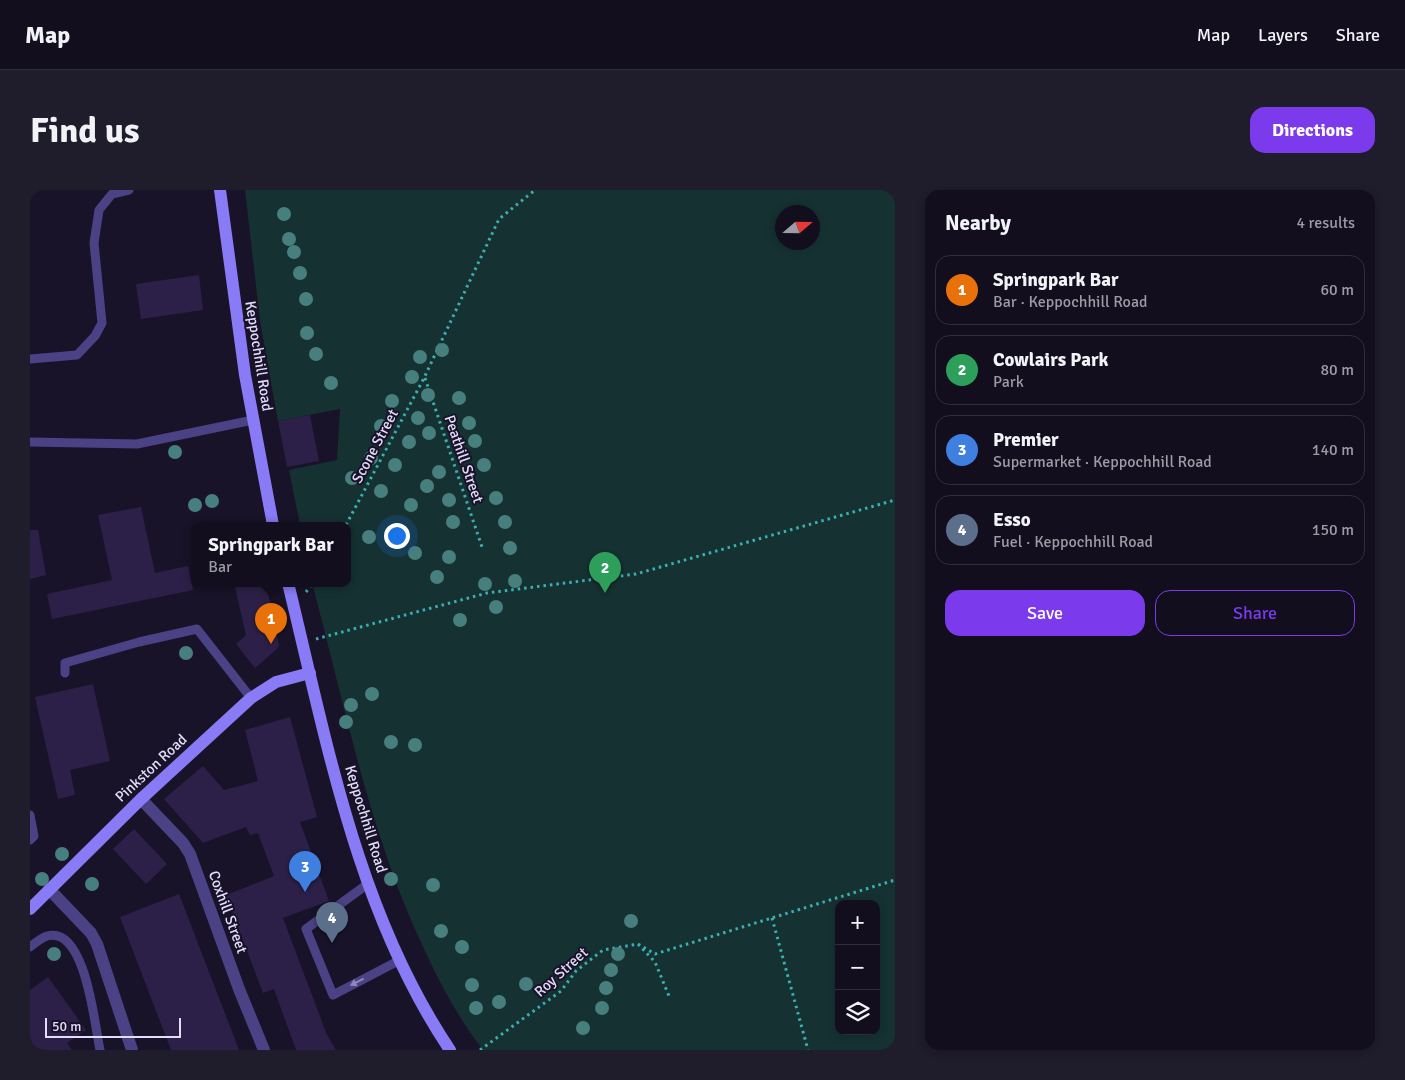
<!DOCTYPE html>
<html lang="en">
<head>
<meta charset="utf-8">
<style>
  :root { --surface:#120e1e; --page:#1f1c2b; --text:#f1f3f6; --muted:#9c9ca4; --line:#312e3c; --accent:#7c3aed }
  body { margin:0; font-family:Signika,sans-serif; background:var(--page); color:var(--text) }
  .controls { position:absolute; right:15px; bottom:15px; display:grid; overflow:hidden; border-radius:10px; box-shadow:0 2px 8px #0003 }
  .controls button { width:45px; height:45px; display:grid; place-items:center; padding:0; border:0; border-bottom:1px solid var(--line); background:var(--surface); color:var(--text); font:25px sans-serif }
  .compass { position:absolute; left:745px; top:15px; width:45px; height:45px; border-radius:50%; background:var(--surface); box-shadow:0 2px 8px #0003; rotate:70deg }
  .scale { position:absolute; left:15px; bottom:12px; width:136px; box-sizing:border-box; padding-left:5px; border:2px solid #e3ddfc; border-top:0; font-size:14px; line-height:18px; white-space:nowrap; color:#e3ddfc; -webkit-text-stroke:4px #181328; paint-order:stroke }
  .you { position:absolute; left:366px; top:345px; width:18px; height:18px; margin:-12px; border:4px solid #fff; border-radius:50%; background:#1a73e8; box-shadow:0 0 0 8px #1a73e833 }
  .badge { display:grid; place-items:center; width:32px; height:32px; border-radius:50%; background:var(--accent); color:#fff; font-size:16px; font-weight:700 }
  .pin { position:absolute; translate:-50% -41px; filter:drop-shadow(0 1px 2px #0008) }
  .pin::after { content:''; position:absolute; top:26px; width:18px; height:15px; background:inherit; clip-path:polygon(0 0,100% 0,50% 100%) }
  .popup { position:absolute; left:161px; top:332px; width:160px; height:65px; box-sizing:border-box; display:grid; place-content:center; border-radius:10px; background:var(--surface); filter:drop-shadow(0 1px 4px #0005); font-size:16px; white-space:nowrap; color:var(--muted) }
  .popup b { font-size:19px; color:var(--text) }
  .popup::after { content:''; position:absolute; left:50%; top:100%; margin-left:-10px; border:10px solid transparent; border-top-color:var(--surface) }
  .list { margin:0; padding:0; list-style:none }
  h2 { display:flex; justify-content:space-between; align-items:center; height:65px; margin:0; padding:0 20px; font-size:21px }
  h2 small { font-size:16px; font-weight:400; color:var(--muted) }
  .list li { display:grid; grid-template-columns:32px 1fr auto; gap:15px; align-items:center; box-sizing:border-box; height:70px; margin:0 10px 10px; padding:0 10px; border:1px solid var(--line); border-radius:15px }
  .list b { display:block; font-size:19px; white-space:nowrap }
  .list p { margin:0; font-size:16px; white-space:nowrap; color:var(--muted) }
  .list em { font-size:16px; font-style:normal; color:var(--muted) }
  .actions { display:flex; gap:10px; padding:15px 20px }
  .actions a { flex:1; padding:11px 0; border:1px solid var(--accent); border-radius:15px; text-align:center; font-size:18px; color:var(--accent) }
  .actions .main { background:var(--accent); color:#fff }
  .icon { flex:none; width:28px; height:28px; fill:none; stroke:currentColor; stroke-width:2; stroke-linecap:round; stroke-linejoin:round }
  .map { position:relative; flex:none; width:865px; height:860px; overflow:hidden; border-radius:15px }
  header { display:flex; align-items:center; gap:30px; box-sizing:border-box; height:70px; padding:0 25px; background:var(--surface); border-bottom:1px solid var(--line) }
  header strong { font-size:24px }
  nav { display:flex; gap:28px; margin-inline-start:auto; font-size:18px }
  .intro { display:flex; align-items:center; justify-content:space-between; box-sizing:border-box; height:120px; padding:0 30px }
  h1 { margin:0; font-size:35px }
  .button { padding:12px 22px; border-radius:15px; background:var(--accent); color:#fff; font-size:18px; font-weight:700 }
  main { display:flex; gap:30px; padding:0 30px }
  aside { flex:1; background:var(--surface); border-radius:15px; box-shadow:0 2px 8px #0003 }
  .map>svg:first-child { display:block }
  .green { fill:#163132; fill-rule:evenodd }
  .building { fill:#2c2048 }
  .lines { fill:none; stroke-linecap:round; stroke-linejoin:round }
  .path { stroke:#3bafb3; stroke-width:3; stroke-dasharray:2.5 4; stroke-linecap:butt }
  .lane { stroke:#4a4284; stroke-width:9 }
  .street { stroke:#4a4284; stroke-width:12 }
  .secondary { stroke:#897bf5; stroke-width:12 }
  .tree { fill:#477f7f }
  .oneway { fill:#8f88ba }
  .labels { text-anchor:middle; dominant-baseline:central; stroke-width:4; stroke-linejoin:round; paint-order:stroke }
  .street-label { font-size:15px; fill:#e3ddfc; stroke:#181328 }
</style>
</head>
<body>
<header>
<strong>Map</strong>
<nav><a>Map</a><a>Layers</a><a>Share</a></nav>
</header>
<div class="intro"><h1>Find us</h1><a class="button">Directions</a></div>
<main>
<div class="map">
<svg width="865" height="860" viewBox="0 0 865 860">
  <rect width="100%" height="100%" fill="#181328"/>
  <path class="green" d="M 215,0 L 865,0 L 865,860 L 453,860 C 429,829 410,794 394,759 C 339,643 315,516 282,393 L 317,393 L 317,335 L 270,335 L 259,280 L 307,270 L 310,219 L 248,231 L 230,131 ZM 752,22 L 782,22 L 782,52 L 752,52 ZM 809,714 L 846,714 L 846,841 L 809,841 Z"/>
  <path class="building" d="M 169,85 L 173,120 L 111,129 L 106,94 Z
    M 280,225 L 289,271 L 257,277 L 248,231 Z
    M 111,317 L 125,383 L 158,376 L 163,400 L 22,429 L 17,404 L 82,390 L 68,325 Z
    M 0,340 L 8,340 L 16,385 L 0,389 Z
    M 204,393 L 236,393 L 249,455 L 246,460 L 225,478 L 206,454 L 216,445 Z
    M 63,494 L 80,571 L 40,580 L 45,605 L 28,609 L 5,507 Z
    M 260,527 L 287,627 L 270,632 L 299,711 L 253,728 L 297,845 L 306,860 L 266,860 L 244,799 L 233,803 L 196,705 L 244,686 L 228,643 L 220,645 L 216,637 L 173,653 L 134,609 L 173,576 L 194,600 L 228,591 L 215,540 Z
    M 104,639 L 137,674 L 116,694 L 83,659 Z
    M 149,704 L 209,860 L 141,860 L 90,727 Z
    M 18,787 L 56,840 L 37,853 L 42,860 L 0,860 L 0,800 Z"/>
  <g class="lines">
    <path class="path" d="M 395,188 L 452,357
      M 316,335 L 394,188 L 469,29 L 505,0
      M 276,402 L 283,393
      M 286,449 L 457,403 L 606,384 L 865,310
      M 742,728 L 778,860
      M 608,754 L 625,764 L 865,690
      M 450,860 L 531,801 L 546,781 L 573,760 L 608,754 L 625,772 L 639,806"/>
    <path class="lane" d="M 0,0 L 1,0
      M 0,169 L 47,165 L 65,146 L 72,133 L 64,53 L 69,20 L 82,4 L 99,0
      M 0,252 L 107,254 L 223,230
      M 35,483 L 35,473 L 109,452 L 167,439 L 221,508
      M 0,625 L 4,646 L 0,650
      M 339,693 L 276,739 L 303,805 L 370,770
      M 0,757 C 5,753 11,748 17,746 C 56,735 65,838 70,860"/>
    <path class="street" d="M 111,609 L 153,653 L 160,664 L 209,799 L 234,860
      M 19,699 L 61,743 L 67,754 L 102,860"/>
    <path class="secondary" d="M 190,0 L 215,185 L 243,335
      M 258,393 C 297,552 327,722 420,860
      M 0,719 L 111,609 L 221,508 L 246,492 L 280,483"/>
  </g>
  <g class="tree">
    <circle cx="254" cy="24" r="7"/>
    <circle cx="259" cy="49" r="7"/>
    <circle cx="264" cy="62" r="7"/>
    <circle cx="270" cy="83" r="7"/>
    <circle cx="276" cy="109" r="7"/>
    <circle cx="277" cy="143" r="7"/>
    <circle cx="412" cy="160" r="7"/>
    <circle cx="286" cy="164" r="7"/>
    <circle cx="390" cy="167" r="7"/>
    <circle cx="382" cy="187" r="7"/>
    <circle cx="301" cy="193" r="7"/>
    <circle cx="398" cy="205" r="7"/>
    <circle cx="429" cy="208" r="7"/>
    <circle cx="362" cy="211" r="7"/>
    <circle cx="388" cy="228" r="7"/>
    <circle cx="439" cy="233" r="7"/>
    <circle cx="351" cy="236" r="7"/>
    <circle cx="399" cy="243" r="7"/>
    <circle cx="445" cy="251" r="7"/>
    <circle cx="379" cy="252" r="7"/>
    <circle cx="145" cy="262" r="7"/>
    <circle cx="341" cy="268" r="7"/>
    <circle cx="365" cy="275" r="7"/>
    <circle cx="454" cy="275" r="7"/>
    <circle cx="409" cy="282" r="7"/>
    <circle cx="322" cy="288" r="7"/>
    <circle cx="397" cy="296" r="7"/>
    <circle cx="351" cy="301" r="7"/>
    <circle cx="466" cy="308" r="7"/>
    <circle cx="419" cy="310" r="7"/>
    <circle cx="182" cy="311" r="7"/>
    <circle cx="165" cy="315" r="7"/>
    <circle cx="381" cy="315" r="7"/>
    <circle cx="423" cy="332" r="7"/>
    <circle cx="475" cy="332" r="7"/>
    <circle cx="339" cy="347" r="7"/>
    <circle cx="480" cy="358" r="7"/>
    <circle cx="385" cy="363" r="7"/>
    <circle cx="419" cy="367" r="7"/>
    <circle cx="407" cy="387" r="7"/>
    <circle cx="485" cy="391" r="7"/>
    <circle cx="455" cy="394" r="7"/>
    <circle cx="466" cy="417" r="7"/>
    <circle cx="430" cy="430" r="7"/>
    <circle cx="156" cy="463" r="7"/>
    <circle cx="342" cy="504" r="7"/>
    <circle cx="321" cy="515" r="7"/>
    <circle cx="316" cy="532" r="7"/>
    <circle cx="361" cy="552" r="7"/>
    <circle cx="385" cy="555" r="7"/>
    <circle cx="32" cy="664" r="7"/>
    <circle cx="12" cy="689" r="7"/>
    <circle cx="361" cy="689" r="7"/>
    <circle cx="62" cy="694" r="7"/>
    <circle cx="403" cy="695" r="7"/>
    <circle cx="601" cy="731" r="7"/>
    <circle cx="411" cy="741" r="7"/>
    <circle cx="432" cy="757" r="7"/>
    <circle cx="24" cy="764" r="7"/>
    <circle cx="588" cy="764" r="7"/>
    <circle cx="581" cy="780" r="7"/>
    <circle cx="496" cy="794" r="7"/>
    <circle cx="442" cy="795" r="7"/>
    <circle cx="576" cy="798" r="7"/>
    <circle cx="469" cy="812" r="7"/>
    <circle cx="446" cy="818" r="7"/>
    <circle cx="572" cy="818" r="7"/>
    <circle cx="553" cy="838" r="7"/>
  </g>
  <defs><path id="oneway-solid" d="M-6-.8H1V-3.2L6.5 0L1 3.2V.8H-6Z" transform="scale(1.25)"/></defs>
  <use class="oneway" href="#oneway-solid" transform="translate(327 792) rotate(153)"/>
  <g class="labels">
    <g class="street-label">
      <text transform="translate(229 166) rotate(81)">Keppochhill Road</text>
      <text transform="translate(345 256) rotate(-62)">Scone Street</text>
      <text transform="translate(434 269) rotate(71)">Peathill Street</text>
      <text transform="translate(121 578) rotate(-43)">Pinkston Road</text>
      <text transform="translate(336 629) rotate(73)">Keppochhill Road</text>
      <text transform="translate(198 722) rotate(70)">Coxhill Street</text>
      <text transform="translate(531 782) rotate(-42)">Roy Street</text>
    </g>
  </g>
</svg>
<div class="controls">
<button>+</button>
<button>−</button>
<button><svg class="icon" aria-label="layers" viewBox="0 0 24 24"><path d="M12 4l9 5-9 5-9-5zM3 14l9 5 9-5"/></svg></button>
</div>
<svg class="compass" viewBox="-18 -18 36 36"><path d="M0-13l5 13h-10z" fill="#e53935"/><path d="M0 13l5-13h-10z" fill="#9c9ca4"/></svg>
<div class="scale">50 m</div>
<div class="you"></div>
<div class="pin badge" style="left:241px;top:454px;background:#e8710a">1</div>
<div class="popup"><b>Springpark Bar</b>Bar</div>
<div class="pin badge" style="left:575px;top:403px;background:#2e9e5b">2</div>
<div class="pin badge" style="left:275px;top:702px;background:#3f7fe0">3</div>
<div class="pin badge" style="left:302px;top:753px;background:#5c6f8a">4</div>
</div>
<aside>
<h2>Nearby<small>4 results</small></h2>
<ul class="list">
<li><span class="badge" style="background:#e8710a">1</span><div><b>Springpark Bar</b><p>Bar · Keppochhill Road</p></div><em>60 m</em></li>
<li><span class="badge" style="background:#2e9e5b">2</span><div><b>Cowlairs Park</b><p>Park</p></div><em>80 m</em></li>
<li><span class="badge" style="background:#3f7fe0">3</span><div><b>Premier</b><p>Supermarket · Keppochhill Road</p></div><em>140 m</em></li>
<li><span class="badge" style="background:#5c6f8a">4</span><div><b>Esso</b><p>Fuel · Keppochhill Road</p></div><em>150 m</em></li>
</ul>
<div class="actions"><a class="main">Save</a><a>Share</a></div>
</aside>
</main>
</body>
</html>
